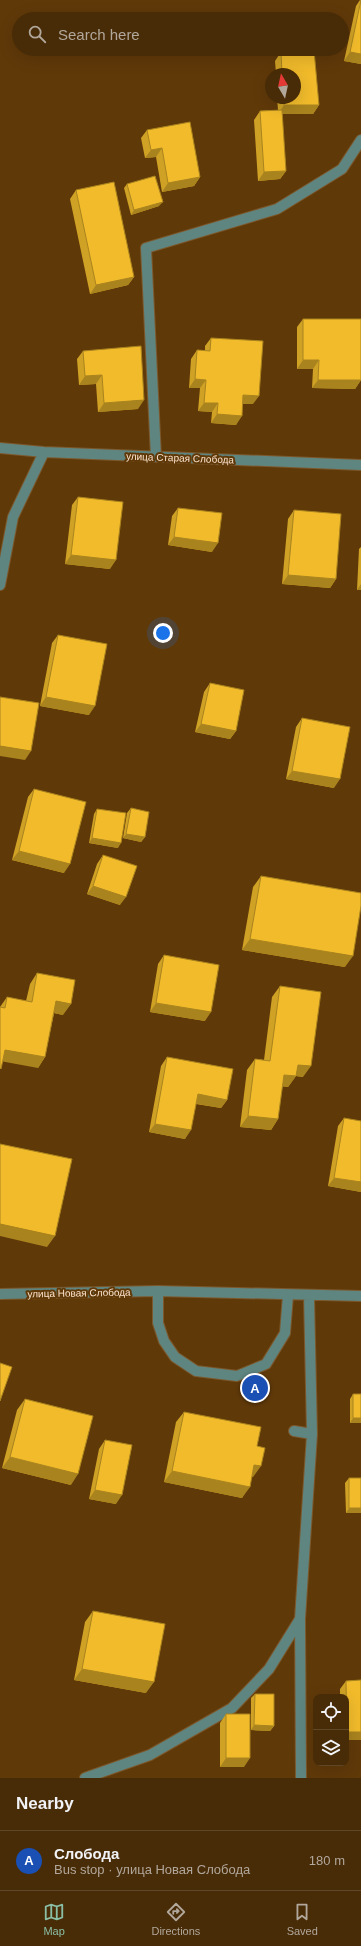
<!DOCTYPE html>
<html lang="en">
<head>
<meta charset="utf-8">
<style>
  :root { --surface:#482b07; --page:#523715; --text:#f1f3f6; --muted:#b1a79b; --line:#604728; --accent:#8abfa5 }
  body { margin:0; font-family:Arial,sans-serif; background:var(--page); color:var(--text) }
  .controls { position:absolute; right:12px; bottom:12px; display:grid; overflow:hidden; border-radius:8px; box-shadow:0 4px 16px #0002 }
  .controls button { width:36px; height:36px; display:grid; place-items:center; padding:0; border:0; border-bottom:1px solid var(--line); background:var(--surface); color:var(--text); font:20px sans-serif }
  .compass { position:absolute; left:265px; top:68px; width:36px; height:36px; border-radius:50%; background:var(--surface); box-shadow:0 4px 16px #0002; rotate:351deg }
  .you { position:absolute; left:163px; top:633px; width:14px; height:14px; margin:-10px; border:3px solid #fff; border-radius:50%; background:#1a73e8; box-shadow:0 0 0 6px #1a73e833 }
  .badge { display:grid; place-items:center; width:26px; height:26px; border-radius:50%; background:var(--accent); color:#fff; font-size:13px; font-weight:700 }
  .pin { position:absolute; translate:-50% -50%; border:2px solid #fff; box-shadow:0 1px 4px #0006 }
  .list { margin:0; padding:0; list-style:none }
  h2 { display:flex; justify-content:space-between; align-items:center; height:52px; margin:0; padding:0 16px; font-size:17px }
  h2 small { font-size:13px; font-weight:400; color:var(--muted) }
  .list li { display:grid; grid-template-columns:26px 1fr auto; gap:12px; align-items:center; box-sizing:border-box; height:60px; padding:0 16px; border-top:1px solid var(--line) }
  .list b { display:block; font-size:15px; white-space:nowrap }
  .list p { margin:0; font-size:13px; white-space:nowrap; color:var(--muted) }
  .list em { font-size:13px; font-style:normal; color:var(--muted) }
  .icon { flex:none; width:22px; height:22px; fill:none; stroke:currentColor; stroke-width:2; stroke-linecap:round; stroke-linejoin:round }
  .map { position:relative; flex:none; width:361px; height:1778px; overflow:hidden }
  .search { position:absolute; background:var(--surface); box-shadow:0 4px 16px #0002; left:12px; right:12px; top:12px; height:44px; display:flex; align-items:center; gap:10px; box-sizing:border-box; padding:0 14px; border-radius:22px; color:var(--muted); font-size:15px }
  .sheet { height:112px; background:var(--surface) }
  nav { display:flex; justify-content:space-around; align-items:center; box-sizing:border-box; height:56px; border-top:1px solid var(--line); background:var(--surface); font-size:11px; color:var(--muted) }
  nav a { display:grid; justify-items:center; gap:2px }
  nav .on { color:var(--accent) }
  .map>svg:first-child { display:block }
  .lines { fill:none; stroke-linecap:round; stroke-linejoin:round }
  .minor-casing { stroke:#7c582c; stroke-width:12 }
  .minor { stroke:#5e8580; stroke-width:10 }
  .wall { fill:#cfa125 }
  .shaded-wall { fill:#a9831e }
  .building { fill:#f1bb2b; stroke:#a9831e }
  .labels { text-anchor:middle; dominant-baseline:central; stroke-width:4; stroke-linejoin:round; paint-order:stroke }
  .street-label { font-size:10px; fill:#fce4ce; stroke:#603909 }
</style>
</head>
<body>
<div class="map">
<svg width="361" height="1778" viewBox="0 0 361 1778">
  <rect width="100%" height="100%" fill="#603909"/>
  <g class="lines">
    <defs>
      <path id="minor" d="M 0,448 L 44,452 L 361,465
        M 156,457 L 146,248 L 277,209 L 342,169 L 361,140
        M 0,585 L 13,517 L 44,452
        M 158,1291 L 158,1323 L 164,1341 L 175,1357 L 196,1371 L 237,1376 L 266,1364 L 285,1333 L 288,1295
        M 0,1294 L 158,1291 L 361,1296
        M 294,1431 L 312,1434
        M 85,1778 L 150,1755 L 232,1708 L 269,1669 L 300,1619
        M 301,1778 L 300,1619 L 312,1434 L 309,1296"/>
    </defs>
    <use href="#minor" class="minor-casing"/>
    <use href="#minor" class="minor"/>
  </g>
  <path class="wall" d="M 360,0 L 361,0 L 361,64 L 344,61 L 356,6 Z
    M 281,52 L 319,105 L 313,114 L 282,114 L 286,171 L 280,179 L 258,181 L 254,120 L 260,111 L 278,110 L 277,98 L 295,98 L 295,74 L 276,74 L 275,61 Z
    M 147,130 L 200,177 L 194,186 L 162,192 L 156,157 L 145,158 L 141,138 Z
    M 127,184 L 159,206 L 131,215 L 124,188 Z
    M 76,190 L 134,277 L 128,285 L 90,294 L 70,199 Z
    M 303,319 L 361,380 L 355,389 L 312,388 L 313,369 L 297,369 L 297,327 Z
    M 211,338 L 253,404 L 243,404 L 236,425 L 211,423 L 212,412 L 198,411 L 200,388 L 189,388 L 191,359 L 197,350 L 205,350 L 205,346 Z
    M 83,351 L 138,409 L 98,412 L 96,384 L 79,385 L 77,359 Z
    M 78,497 L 110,569 L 65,564 L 72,505 Z
    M 178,508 L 212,552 L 168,545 L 172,516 Z
    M 294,510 L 336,579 L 330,588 L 282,584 L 288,519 Z
    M 361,547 L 361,590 L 357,590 L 359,549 Z
    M 58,635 L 89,715 L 40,706 L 52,643 Z
    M 210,683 L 236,731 L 230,739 L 195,732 L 204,692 Z
    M 302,718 L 334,788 L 286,779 L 296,727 Z
    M 34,789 L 64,873 L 12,860 L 28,797 Z
    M 131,808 L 145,837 L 141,842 L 123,838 L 127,813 Z
    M 97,809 L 118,848 L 89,843 L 94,814 Z
    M 103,855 L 120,905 L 87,894 L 97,864 Z
    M 261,876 L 345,967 L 242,950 L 253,887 Z
    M 164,955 L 205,1021 L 150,1012 L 158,964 Z
    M 37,973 L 63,1015 L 54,1013 L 45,1057 L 38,1068 L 0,1007 L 7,997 L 26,1001 L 30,984 Z
    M 280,986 L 303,1077 L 296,1076 L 288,1087 L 282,1086 L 278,1119 L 271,1130 L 240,1127 L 247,1070 L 255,1059 L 264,1060 L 272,997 Z
    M 167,1057 L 227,1100 L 221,1108 L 196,1104 L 185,1139 L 149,1132 L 161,1066 Z
    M 344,1118 L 361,1192 L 328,1186 L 338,1126 Z
    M 353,1394 L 361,1394 L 361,1423 L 350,1423 L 350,1399 Z
    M 25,1399 L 71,1485 L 2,1468 L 17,1410 Z
    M 184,1412 L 257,1446 L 253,1477 L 252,1477 L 242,1498 L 164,1482 L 176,1422 Z
    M 105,1440 L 116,1504 L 89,1499 L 99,1449 Z
    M 349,1478 L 361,1478 L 361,1513 L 346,1513 L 345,1483 Z
    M 93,1611 L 146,1693 L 74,1680 L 85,1622 Z
    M 361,1680 L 361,1740 L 346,1740 L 346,1697 L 340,1697 L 340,1689 L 346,1681 Z
    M 255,1694 L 274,1726 L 270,1731 L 251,1730 L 251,1698 Z
    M 226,1714 L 244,1767 L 220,1767 L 220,1723 Z"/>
  <path class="shaded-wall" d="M 350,52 L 361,54 L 361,64 L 344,61 Z
    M 284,105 L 319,105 L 313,114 L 278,114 Z
    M 162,148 L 156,157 L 145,158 L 151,150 Z
    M 286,171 L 280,179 L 258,181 L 264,172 Z
    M 200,177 L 194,186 L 162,192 L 168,183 Z
    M 163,202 L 159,206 L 131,215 L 134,210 Z
    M 134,277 L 128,285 L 90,294 L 96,285 Z
    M 303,360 L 319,360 L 313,369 L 297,369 Z
    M 102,375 L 96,384 L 79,385 L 85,376 Z
    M 195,379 L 206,380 L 200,388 L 189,388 Z
    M 318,380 L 361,380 L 355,389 L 312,388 Z
    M 243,395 L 259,396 L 253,404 L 237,404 Z
    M 144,400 L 138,409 L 98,412 L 104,403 Z
    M 204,403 L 218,403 L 212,412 L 198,411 Z
    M 217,414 L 242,416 L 236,425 L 211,423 Z
    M 174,537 L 218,543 L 212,552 L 168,545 Z
    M 71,555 L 116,560 L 110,569 L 65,564 Z
    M 288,575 L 336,579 L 330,588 L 282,584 Z
    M 361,584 L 361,590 L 357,590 Z
    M 46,697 L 95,706 L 89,715 L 40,706 Z
    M 201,724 L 236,731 L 230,739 L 195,732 Z
    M 0,746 L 31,751 L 25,760 L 0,756 Z
    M 292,771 L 340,779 L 334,788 L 286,779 Z
    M 126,834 L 145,837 L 141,842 L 123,838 Z
    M 92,838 L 121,843 L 118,848 L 89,843 Z
    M 19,851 L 70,864 L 64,873 L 12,860 Z
    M 93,886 L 126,897 L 120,905 L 87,894 Z
    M 250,939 L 353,956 L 345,967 L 242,950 Z
    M 56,1001 L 71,1004 L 63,1015 L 49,1012 Z
    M 156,1003 L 211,1012 L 205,1021 L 150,1012 Z
    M 5,1050 L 45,1057 L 38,1068 L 0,1061 Z
    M 298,1065 L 311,1066 L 303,1077 L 296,1076 L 288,1087 L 276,1086 L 284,1075 Z
    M 198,1094 L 227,1100 L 221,1108 L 192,1103 Z
    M 248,1116 L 278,1119 L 271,1130 L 240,1127 Z
    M 155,1124 L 191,1130 L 185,1139 L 149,1132 Z
    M 334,1178 L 361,1182 L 361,1192 L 328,1186 Z
    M 0,1224 L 55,1236 L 47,1247 L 0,1236 Z
    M 353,1418 L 361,1418 L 361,1423 L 350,1423 Z
    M 10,1457 L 78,1474 L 71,1485 L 2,1468 Z
    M 254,1465 L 261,1466 L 253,1477 L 246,1476 Z
    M 172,1471 L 250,1487 L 242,1498 L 164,1482 Z
    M 95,1490 L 122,1495 L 116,1504 L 89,1499 Z
    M 349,1508 L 361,1508 L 361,1513 L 346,1513 Z
    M 82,1669 L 154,1682 L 146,1693 L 74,1680 Z
    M 254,1725 L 274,1726 L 270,1731 L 251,1730 Z
    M 347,1732 L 361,1732 L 361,1740 L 346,1740 L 346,1733 Z
    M 226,1758 L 250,1758 L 244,1767 L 220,1767 Z"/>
  <path class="building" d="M 361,0 L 361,54 L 350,52 Z
    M 314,50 L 319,105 L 284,105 L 284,98 L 295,98 L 295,74 L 282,74 L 281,52 Z
    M 282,110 L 286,171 L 264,172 L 260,111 Z
    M 190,122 L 200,177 L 168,183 L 162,148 L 151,150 L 147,130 Z
    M 155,176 L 163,202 L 134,210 L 127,184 Z
    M 114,182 L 134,277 L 96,285 L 76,190 Z
    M 303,319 L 361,319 L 361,380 L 318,380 L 319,360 L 303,360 Z
    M 211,338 L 263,341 L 259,396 L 243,395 L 242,416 L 217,414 L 218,403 L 204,403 L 206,380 L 195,379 L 197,350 L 210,351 Z
    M 141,346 L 144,400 L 104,403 L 102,375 L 85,376 L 83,351 Z
    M 78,497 L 123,502 L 116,560 L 71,555 Z
    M 178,508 L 222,513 L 218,543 L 174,537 Z
    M 294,510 L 341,514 L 336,579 L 288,575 Z
    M 58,635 L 107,644 L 95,706 L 46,697 Z
    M 210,683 L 244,690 L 236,731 L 201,724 Z
    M 0,697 L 39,703 L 31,751 L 0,746 Z
    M 302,718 L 350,727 L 340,779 L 292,771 Z
    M 34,789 L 86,802 L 70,864 L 19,851 Z
    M 131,808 L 149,812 L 145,837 L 126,834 Z
    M 97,809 L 126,813 L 121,843 L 92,838 Z
    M 103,855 L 137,866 L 126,897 L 93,886 Z
    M 261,876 L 361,893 L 361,906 L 353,956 L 250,939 Z
    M 164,955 L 219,965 L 211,1012 L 156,1003 Z
    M 37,973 L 75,980 L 71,1004 L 56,1001 L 45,1057 L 5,1050 L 1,1069 L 0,1068 L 0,1007 L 5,1008 L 7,997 L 32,1002 Z
    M 280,986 L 321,992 L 311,1066 L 298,1065 L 296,1076 L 284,1075 L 278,1119 L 248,1116 L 255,1059 L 270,1061 Z
    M 167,1057 L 233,1069 L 227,1100 L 198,1094 L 191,1130 L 155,1124 Z
    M 344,1118 L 361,1121 L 361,1182 L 334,1178 Z
    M 0,1144 L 72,1159 L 55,1236 L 0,1224 Z
    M 0,1363 L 12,1367 L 0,1401 Z
    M 353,1394 L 361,1394 L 361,1418 L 353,1418 Z
    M 25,1399 L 93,1416 L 78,1474 L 10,1457 Z
    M 184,1412 L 261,1427 L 257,1446 L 265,1448 L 261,1466 L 254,1465 L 250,1487 L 172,1471 Z
    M 105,1440 L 132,1445 L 122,1495 L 95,1490 Z
    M 349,1478 L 361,1478 L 361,1508 L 349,1508 Z
    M 93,1611 L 165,1624 L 154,1682 L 82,1669 Z
    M 361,1680 L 361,1732 L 347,1732 L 346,1681 Z
    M 255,1694 L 274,1694 L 274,1726 L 254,1725 Z
    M 226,1714 L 250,1714 L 250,1758 L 226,1758 Z"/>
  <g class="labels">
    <g class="street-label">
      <text transform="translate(180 458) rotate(2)">улица Старая Слобода</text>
      <text transform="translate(79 1293) rotate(-1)">улица Новая Слобода</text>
    </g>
  </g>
</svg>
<div class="controls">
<button><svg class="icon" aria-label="locate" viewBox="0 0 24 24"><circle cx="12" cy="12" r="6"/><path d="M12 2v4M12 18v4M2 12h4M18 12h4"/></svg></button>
<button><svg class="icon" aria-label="layers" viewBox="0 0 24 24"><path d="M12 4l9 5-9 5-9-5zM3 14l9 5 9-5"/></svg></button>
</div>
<svg class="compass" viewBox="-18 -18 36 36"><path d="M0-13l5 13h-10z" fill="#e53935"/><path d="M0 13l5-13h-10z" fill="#b1a79b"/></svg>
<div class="you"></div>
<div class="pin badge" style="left:255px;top:1388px;background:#1a4fb4">A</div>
<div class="search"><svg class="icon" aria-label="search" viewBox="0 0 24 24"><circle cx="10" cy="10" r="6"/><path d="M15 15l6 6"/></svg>Search here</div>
</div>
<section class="sheet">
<h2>Nearby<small></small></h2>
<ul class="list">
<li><span class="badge" style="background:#1a4fb4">A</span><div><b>Слобода</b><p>Bus stop · улица Новая Слобода</p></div><em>180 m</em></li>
</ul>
</section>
<nav>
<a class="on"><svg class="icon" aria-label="map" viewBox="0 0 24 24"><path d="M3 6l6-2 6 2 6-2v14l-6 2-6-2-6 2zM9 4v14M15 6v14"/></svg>Map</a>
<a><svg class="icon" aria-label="directions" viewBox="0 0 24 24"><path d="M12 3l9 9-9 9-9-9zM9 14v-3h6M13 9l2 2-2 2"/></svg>Directions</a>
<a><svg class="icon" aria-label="saved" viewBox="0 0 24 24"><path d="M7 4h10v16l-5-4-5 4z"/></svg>Saved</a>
</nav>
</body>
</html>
